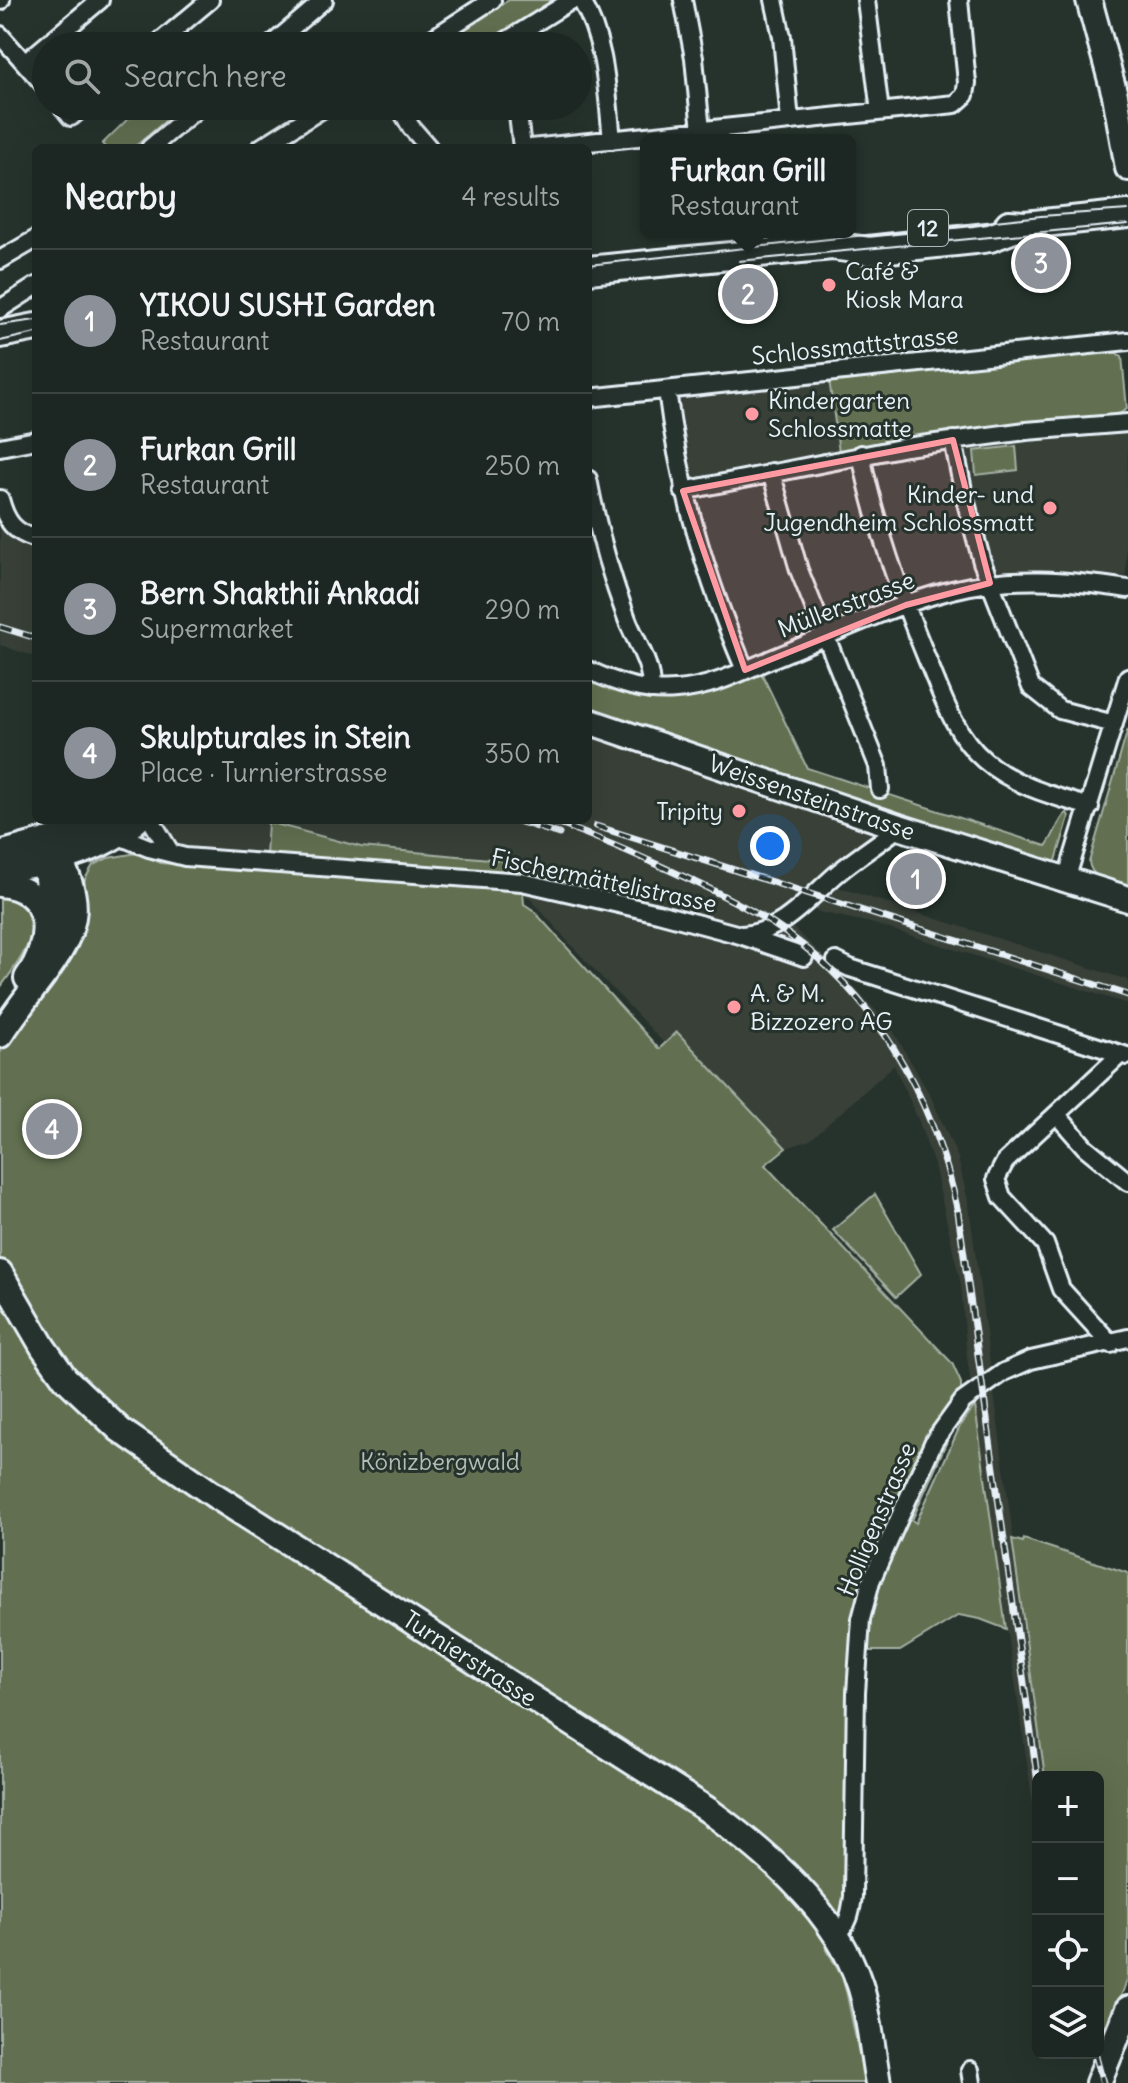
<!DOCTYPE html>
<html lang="en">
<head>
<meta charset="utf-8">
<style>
  :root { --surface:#1c2622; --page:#252e2a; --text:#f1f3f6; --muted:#a0a5a5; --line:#3a4340; --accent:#8c9099 }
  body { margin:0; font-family:Delius,sans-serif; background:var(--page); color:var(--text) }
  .controls { position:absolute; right:24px; bottom:24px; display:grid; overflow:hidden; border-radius:12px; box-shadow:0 8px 32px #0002 }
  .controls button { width:72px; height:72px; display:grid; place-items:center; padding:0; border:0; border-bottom:2px solid var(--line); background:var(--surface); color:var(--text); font:40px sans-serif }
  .you { position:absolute; left:770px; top:846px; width:28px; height:28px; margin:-20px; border:6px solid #fff; border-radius:50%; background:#1a73e8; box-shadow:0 0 0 12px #1a73e833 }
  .badge { display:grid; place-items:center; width:52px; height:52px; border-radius:50%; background:var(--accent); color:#fff; font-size:26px; font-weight:700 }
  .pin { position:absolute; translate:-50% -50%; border:4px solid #fff; box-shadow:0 2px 8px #0006 }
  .popup { position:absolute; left:640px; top:134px; width:216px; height:104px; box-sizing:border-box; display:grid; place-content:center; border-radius:12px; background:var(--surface); filter:drop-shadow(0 2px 6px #0005); font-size:26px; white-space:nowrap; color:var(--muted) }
  .popup b { font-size:30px; color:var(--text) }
  .popup::after { content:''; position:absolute; left:50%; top:100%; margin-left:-16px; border:16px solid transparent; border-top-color:var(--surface) }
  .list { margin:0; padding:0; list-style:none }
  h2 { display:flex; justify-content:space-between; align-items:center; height:104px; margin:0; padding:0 32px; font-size:34px }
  h2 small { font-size:26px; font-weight:400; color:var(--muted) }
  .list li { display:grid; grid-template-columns:52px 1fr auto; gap:24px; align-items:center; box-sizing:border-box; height:144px; padding:0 32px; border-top:2px solid var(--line) }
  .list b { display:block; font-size:30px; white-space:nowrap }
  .list p { margin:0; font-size:26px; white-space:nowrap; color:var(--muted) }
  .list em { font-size:26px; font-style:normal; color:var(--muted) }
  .icon { flex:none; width:44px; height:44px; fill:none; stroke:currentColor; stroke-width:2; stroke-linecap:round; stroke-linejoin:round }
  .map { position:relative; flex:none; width:1128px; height:2083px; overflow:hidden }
  .search { position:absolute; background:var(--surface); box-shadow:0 8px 32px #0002; left:32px; top:32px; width:560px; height:88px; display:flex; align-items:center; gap:20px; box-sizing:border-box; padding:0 28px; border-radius:44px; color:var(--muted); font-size:30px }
  .panel { position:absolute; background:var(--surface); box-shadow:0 8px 32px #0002; left:32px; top:144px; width:560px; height:680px; border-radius:12px }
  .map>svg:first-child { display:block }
  .built { fill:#394038 }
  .green { fill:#627051; stroke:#a5b0a4; stroke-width:2 }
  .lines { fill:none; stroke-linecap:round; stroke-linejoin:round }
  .street-casing { stroke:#e8f1f8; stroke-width:22 }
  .secondary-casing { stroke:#e8f1f8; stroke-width:30 }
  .primary-casing { stroke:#e8f1f8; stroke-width:32 }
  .street { stroke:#26332d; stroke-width:16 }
  .secondary { stroke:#26332d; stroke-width:24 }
  .primary { stroke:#26332d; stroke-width:26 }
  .tram { stroke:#e8f1f8; stroke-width:2 }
  .rail-casing { stroke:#e8f1f8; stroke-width:7 }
  .rail { stroke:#26332d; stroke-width:4; stroke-dasharray:12; stroke-linecap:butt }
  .marked { fill:#ff9aa2; fill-opacity:0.2; stroke:#ff9aa2; stroke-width:6; stroke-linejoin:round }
  .poi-dot { fill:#ff9aa2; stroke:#26332d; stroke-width:3 }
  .labels { text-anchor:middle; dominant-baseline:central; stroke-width:6; stroke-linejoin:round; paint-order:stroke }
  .shield { fill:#26332d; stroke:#aeb8bb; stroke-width:2 }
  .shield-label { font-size:22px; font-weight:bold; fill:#e8f1f8 }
  .poi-label { font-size:24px; fill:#e8f1f8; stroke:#26332d; text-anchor:start }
  .street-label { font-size:24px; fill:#e8f1f8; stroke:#26332d }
  .park-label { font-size:24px; fill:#b2bdb5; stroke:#26332d }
</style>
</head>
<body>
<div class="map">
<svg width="1128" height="2083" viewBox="0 0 1128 2083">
  <rect width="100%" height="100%" fill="#26332d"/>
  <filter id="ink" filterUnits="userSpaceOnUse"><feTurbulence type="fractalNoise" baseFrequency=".0125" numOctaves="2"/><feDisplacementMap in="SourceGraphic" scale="16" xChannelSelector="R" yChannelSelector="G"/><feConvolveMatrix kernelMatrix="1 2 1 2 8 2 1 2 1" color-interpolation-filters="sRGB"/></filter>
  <g filter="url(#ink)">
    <path class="built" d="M 829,379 L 839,452 L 696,481 L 690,477 L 676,403 L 682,395 Z
      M 1122,430 L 1127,433 L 1128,443 L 1126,575 L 1116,580 L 1003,575 L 991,569 L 962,456 L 965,450 L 976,443 Z
      M 0,524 L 16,539 L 36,546 L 36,657 L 0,645 Z
      M 588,720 L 899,827 L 828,884 L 1128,980 L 1128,1004 L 871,923 L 810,910 L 789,924 L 836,968 L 891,1027 L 931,1097 L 958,1158 L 969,1206 L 1045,1777 L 1038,1777 L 1038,1837 L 967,1357 L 961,1285 L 934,1165 L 918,1119 L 894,1065 L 810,1140 L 786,1148 L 677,1033 L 664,1043 L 570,944 L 530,898 L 521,894 L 500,860 L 361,847 L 269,822 L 266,855 L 220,852 L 178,845 L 167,825 L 167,820 L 588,820 Z"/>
    <path class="green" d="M 509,0 L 557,0 L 487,46 L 443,46 L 450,37 Z
      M 135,106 L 160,106 L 170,117 L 133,148 L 106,148 L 102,144 L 134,113 Z
      M 1108,350 L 1122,356 L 1127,409 L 1115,416 L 839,452 L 829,379 Z
      M 1016,446 L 1018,470 L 976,475 L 974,451 Z
      M 760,670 L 807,768 L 1046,846 C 1055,835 1057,822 1067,812 L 1069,817 L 1052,874 L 588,719 L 588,676 L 624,691 Z
      M 1128,729 L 1128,887 C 1113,882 1091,880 1089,862 Z
      M 268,822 L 361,847 L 500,860 L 522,882 L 524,904 L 533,910 L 659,1049 L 677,1032 L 786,1148 L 765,1165 L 952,1363 L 961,1383 L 961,1393 L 949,1406 L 921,1451 L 862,1585 L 847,1902 L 826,1948 L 842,1977 L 847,1995 L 865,2083 L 0,2083 L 0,1053 L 78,947 L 84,932 L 86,916 L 83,891 L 85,879 L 93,865 L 108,858 L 137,853 L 161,863 L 265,872 Z
      M 0,893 C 56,916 25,953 0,988 Z
      M 875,1194 L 921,1274 L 896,1297 L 833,1230 Z
      M 975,1406 L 1006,1629 L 980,1619 L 959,1615 L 900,1651 L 865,1651 C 868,1584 912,1506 939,1444 L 948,1431 L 951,1432 L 912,1520 L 916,1523 L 961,1424 Z
      M 1012,1539 L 1023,1542 L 1024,1539 L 1128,1573 L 1128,1978 L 1106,2035 L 1098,2020 L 1098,1777 L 1045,1777 Z"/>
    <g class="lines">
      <defs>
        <path id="street" d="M 581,0 C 606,41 607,93 612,140
          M 683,0 L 694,58 L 701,131
          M 774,0 L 782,37 L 790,121
          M 866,0 L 880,112
          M 0,1 L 1,0
          M 0,35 L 46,87
          M 155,46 L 210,0
          M 270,46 L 324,0
          M 421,46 L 492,0
          M 498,46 L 572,0
          M 25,63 L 100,0
          M 62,106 L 71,117 L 84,106
          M 399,106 L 411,127 L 429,148
          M 517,106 L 522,148
          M 150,148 L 200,106
          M 260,148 L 327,106
          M 531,148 L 955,104 L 965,95 L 967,83 L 959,0
          M 0,260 L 36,239
          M 0,309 L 36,286
          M 667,390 C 679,488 706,579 745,670
          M 588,398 L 1128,341
          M 953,440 L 964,495 L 982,562 L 1031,687 L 1060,710 L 1114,724
          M 0,447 L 36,440
          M 861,454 C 875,525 900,593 927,659 C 942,695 954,734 984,760 C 1014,786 1053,796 1090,807
          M 771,472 L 799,570 L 878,766 L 880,789
          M 588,479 C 597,527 610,574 627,619 C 635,641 654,667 650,690
          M 683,491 L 906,447 L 1026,431 L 1128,423
          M 0,499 C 6,522 14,532 36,539
          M 588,670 C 616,683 645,693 676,690 C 709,688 739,673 769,660 C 829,636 889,606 952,590 C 1011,575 1069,580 1128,589
          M 151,820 L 171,853
          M 119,836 L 149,848 L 185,857 L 522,882 L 658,913 L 740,935 L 804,957
          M 1066,880 L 1128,677
          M 742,935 C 783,933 810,896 839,872 C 858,856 880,843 899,827
          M 836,961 L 850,968 L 1127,1056
          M 1057,1115 L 1085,1147 L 1128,1182
          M 1111,1344 L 1061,1289 L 1045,1244 L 1002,1197 L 996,1179 L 1005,1162 L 1121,1054
          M 836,1935 C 849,1925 851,1912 853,1896 L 856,1693 L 861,1619 L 871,1581 L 934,1441 L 963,1401 L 1004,1372 L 1031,1360 L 1128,1338
          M 970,2070 L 972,2083"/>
        <path id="secondary" d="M 1089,0 L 1115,95 L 1128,168
          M 588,721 L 899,827 L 1128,899
          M 47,848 L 46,872 L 55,922
          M 0,854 L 119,820
          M 0,870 C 47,863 101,853 137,820
          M 0,884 C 55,889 53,942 27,978
          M 0,1035 C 13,1016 26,998 40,980 C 81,926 86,900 48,841
          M 0,1273 L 43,1347 L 65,1378 L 120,1430 L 214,1495 L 708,1810 C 769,1855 836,1911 860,1985 C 870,2016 872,2051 878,2083
          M 1098,2083 L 1128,2009"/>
        <path id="primary" d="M 1009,224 L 1025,225 L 1128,214
          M 588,270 L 832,246 L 869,251 L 975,240 L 990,238 L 1025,225
          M 0,334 L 36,327"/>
      </defs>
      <use href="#street" class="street-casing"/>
      <use href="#secondary" class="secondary-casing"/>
      <use href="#primary" class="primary-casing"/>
      <use href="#street" class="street"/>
      <use href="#secondary" class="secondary"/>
      <use href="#primary" class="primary"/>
      <path class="tram" d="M 739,261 L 1128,224
        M 588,265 L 1041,216 L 1128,210
        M 0,325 L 36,320
        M 0,341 L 36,333"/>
      <defs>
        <path id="rail" d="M 0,627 L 36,638
          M 515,820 L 559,834
          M 547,820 C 588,833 626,850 665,868 C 702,885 739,902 773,924 C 874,989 933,1096 958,1212 L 1038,1783
          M 596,826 L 1128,995
          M 1095,2053 L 1103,2083"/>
      </defs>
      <use href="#rail" class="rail-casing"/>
      <use href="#rail" class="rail"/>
    </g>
  </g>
  <path class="marked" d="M 953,440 L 990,583 L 906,605 L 745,670 L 683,491 Z"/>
  <g class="poi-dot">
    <circle cx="829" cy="285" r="8"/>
    <circle cx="752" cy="414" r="8"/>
    <circle cx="1050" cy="508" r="8"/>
    <circle cx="739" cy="811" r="8"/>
    <circle cx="734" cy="1007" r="8"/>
  </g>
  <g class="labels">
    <rect class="shield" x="908" y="210" width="40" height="36" rx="6"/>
    <g class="shield-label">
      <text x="928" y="228">12</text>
    </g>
    <g class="poi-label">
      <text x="845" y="271">Café &amp;<tspan x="845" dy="28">Kiosk Mara</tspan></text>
      <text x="768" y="400">Kindergarten<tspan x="768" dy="28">Schlossmatte</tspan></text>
      <text x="1034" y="494" text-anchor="end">Kinder- und<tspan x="1034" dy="28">Jugendheim Schlossmatt</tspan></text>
      <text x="723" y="811" text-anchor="end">Tripity</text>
      <text x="750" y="993">A. &amp; M.<tspan x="750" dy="28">Bizzozero AG</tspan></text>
    </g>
    <g class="street-label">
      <text transform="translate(855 345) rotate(-6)">Schlossmattstrasse</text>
      <text transform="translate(846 604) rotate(-21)">Müllerstrasse</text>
      <text transform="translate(812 797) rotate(19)">Weissensteinstrasse</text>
      <text transform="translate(604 880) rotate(12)">Fischermättelistrasse</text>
      <text transform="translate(876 1519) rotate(-67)">Holligenstrasse</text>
      <text transform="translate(470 1658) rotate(33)">Turnierstrasse</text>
    </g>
    <g class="park-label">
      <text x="440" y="1461">Könizbergwald</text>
    </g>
  </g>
</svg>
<div class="controls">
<button>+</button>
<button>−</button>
<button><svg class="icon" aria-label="locate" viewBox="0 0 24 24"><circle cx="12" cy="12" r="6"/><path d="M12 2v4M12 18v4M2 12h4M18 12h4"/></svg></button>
<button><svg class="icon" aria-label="layers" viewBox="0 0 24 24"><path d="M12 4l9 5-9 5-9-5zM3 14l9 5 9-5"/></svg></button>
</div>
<div class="you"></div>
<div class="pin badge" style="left:916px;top:879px">1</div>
<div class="pin badge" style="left:748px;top:294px">2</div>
<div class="popup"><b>Furkan Grill</b>Restaurant</div>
<div class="pin badge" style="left:1041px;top:263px">3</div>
<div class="pin badge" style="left:52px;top:1129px">4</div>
<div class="search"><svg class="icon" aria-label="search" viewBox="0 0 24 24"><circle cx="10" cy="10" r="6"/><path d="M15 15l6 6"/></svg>Search here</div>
<section class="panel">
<h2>Nearby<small>4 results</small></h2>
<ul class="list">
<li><span class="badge">1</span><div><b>YIKOU SUSHI Garden</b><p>Restaurant</p></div><em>70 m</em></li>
<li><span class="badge">2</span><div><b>Furkan Grill</b><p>Restaurant</p></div><em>250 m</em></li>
<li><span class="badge">3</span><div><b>Bern Shakthii Ankadi</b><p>Supermarket</p></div><em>290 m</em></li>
<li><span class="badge">4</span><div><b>Skulpturales in Stein</b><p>Place · Turnierstrasse</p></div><em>350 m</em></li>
</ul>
</section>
</div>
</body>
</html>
